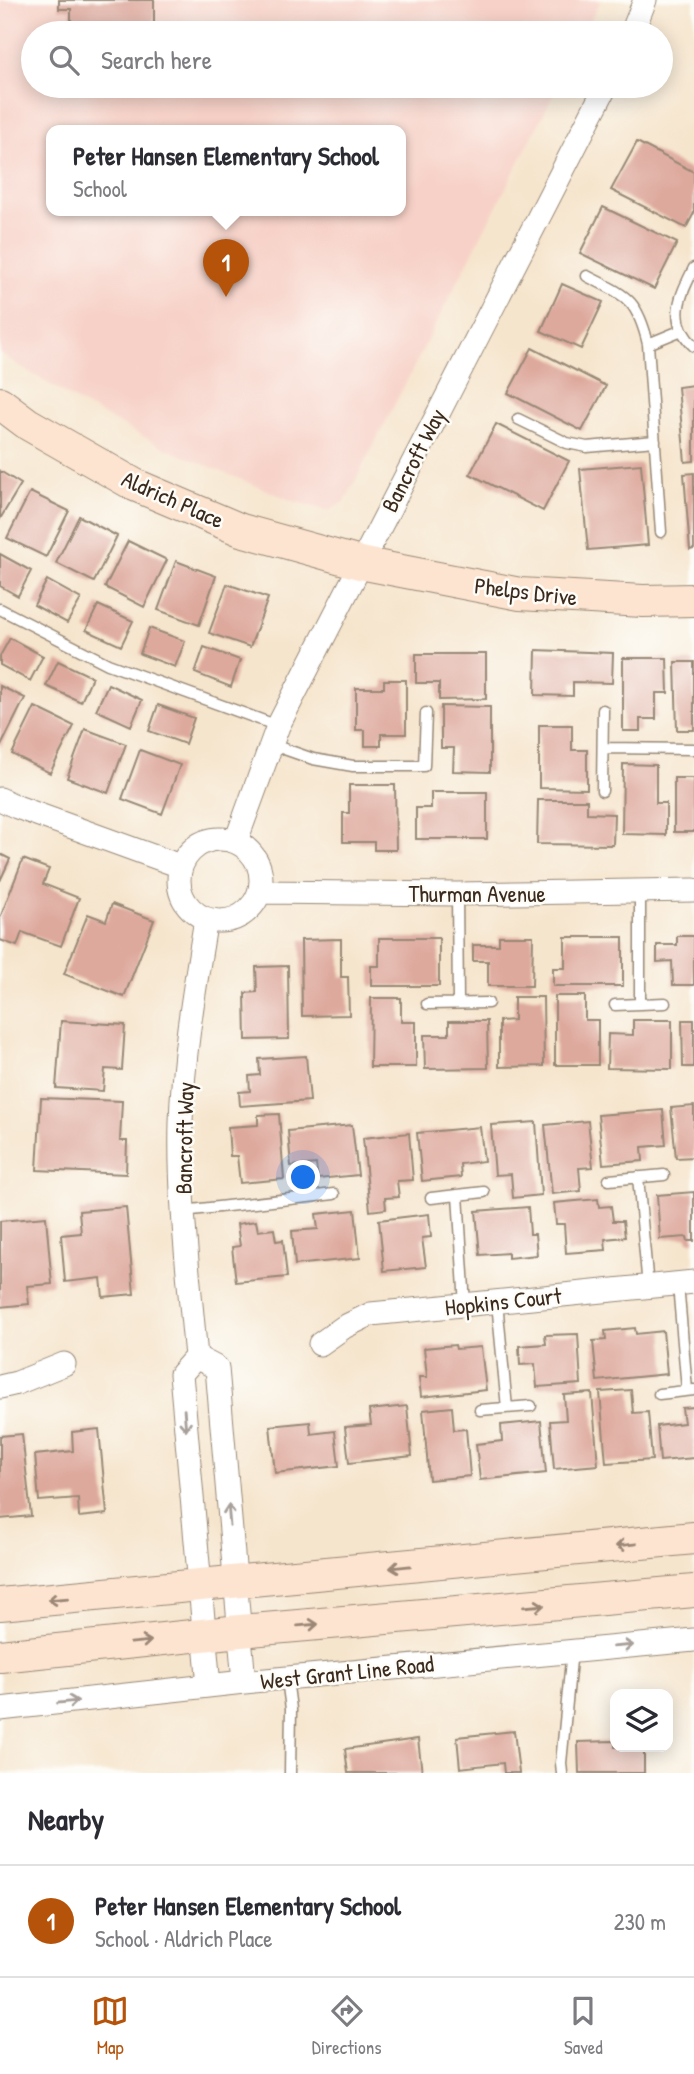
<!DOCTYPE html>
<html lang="en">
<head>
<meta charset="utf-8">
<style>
  :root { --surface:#fff; --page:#f7f7f7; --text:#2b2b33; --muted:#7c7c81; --line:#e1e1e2; --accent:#b45309 }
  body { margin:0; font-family:"Patrick Hand",sans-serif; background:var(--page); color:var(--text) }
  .controls { position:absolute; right:21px; bottom:21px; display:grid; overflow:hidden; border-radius:14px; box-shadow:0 4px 18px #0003 }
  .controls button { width:63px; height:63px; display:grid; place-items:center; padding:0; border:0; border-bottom:2px solid var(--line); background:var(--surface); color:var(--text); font:35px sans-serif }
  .you { position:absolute; left:304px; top:1178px; width:24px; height:24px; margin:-18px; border:5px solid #fff; border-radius:50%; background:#1a73e8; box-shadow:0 0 0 10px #1a73e833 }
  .badge { display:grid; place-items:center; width:46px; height:46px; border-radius:50%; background:var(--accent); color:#fff; font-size:23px; font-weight:700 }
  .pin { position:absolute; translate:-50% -58px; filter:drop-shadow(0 2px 4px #0008) }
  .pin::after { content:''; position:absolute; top:37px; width:24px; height:21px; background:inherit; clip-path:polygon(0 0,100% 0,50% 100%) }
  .popup { position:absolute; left:46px; top:125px; width:360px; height:91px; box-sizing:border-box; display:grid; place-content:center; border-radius:14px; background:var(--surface); filter:drop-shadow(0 2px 5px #0005); font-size:23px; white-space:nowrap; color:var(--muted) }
  .popup b { font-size:26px; color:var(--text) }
  .popup::after { content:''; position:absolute; left:50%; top:100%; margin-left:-14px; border:14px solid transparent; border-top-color:var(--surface) }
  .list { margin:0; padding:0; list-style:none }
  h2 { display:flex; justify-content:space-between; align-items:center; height:91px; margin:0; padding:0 28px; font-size:30px }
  h2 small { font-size:23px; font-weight:400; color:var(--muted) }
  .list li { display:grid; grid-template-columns:46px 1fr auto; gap:21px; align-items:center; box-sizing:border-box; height:112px; padding:0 28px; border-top:2px solid var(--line) }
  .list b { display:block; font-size:26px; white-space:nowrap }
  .list p { margin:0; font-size:23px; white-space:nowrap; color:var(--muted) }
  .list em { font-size:23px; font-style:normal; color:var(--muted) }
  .icon { flex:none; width:38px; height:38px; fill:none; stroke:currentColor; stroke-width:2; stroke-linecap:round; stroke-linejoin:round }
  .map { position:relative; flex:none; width:694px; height:1773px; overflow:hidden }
  .search { position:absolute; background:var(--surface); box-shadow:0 4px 18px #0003; left:21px; right:21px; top:21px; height:77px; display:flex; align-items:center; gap:18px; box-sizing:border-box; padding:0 24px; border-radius:38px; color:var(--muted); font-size:26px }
  .sheet { height:203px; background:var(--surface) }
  nav { display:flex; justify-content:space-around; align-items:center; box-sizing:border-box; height:98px; border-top:2px solid var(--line); background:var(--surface); font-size:19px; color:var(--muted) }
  nav a { display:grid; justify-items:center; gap:4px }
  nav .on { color:var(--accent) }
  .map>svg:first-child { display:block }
  .built { fill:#f7d1c7; fill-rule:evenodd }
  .building { fill:#dea99d }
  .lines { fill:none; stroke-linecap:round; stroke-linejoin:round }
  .lane-casing { stroke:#988876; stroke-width:13 }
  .street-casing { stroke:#988876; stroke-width:25 }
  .secondary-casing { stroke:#988876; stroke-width:34 }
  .lane { stroke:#fff; stroke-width:10 }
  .street { stroke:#fff; stroke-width:23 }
  .secondary { stroke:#fde4d0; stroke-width:32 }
  .oneway { stroke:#a79f9a }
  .oneway2 { stroke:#9c8777 }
  .labels { text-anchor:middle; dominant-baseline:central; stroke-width:5; stroke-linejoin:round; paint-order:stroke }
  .street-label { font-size:23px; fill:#3b2a1e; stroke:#fdfcf7 }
</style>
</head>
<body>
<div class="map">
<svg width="694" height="1773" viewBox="0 0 694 1773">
  <rect width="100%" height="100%" fill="#fdfcf7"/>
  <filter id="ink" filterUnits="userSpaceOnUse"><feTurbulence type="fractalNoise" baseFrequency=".0143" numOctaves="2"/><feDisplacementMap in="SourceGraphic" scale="14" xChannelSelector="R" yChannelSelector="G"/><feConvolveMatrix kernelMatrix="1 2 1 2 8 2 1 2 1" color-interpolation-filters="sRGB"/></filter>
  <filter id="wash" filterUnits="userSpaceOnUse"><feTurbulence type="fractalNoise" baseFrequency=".00686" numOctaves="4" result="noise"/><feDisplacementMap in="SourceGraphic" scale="28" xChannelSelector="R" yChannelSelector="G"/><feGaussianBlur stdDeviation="1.57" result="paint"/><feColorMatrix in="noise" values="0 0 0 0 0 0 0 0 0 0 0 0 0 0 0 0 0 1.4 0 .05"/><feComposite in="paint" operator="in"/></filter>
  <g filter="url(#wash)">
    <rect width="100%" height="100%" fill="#f6e5cd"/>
    <path class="built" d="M 0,0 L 601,0 L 584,33 L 33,33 L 33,86 L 558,86 L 345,501 L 329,511 L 293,501 L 167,449 L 82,404 L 0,354 ZM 51,131 L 401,131 L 401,211 L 51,211 Z"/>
    <g id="blocks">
      <path class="building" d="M 59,0 L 154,0 L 154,32 L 71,33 L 71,9 L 59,9 Z
        M 637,142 L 694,172 L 694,213 L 686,228 L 611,190 Z
        M 603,207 L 677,243 L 654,289 L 580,253 Z
        M 562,284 L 603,302 L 581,349 L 541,331 Z
        M 532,348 L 606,386 L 582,431 L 508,393 Z
        M 694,385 L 694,461 L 685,462 L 678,387 Z
        M 496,424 L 569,461 L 543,511 L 470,474 Z
        M 641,464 L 648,545 L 588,550 L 580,469 Z
        M 0,471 L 21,484 L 0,519 Z
        M 694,473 L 694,549 L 690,550 L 684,474 Z
        M 30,492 L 69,511 L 46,557 L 7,538 Z
        M 79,516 L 117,536 L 94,582 L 56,563 Z
        M 128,541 L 167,560 L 144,607 L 105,587 Z
        M 0,554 L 31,571 L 18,596 L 0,586 Z
        M 176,561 L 216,576 L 199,625 L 158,610 Z
        M 47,580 L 81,599 L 67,623 L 34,605 Z
        M 227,584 L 268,598 L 250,647 L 209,633 Z
        M 98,605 L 133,621 L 121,646 L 86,630 Z
        M 149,628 L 185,641 L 175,667 L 140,654 Z
        M 10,638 L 43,656 L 30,681 L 0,665 L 0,656 Z
        M 204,647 L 240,660 L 231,687 L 195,673 Z
        M 536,650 L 613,653 L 612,683 L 573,682 L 573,696 L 535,695 Z
        M 416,654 L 486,654 L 486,699 L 439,700 L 439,683 L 416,683 Z
        M 623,658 L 667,658 L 668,693 L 656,693 L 656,719 L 640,719 L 640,731 L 623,731 Z
        M 58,661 L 92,677 L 81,702 L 46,686 Z
        M 675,662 L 694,662 L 694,730 L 677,730 Z
        M 384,680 L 406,680 L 406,734 L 381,734 L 381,746 L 365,746 L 365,730 L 356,730 L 356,688 L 384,688 Z
        M 108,684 L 142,700 L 131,726 L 96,710 Z
        M 0,686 L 25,698 L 0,748 Z
        M 158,705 L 194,718 L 185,744 L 149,731 Z
        M 441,706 L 490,707 L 490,772 L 453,771 L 454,748 L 441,748 Z
        M 35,707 L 74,726 L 50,773 L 12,754 Z
        M 539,725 L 572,725 L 572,750 L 587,750 L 587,789 L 539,788 Z
        M 85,729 L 126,744 L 108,793 L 67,778 Z
        M 140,750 L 180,765 L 162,814 L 122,799 Z
        M 623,764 L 656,765 L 656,803 L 666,803 L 666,835 L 622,834 Z
        M 674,778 L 694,778 L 694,832 L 674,832 Z
        M 349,785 L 395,785 L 396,850 L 374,850 L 374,842 L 343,842 L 343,813 L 349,813 Z
        M 431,792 L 487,792 L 487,839 L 416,839 L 416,808 L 431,808 Z
        M 538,800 L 587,800 L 587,813 L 614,814 L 613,845 L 537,844 Z
        M 0,854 L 10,859 L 0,881 Z
        M 23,859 L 49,869 L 43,884 L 79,898 L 61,946 L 22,932 L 17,946 L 0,940 L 0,918 Z
        M 112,904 L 154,920 L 124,997 L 64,974 L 88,914 L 106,921 Z
        M 499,936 L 533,936 L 532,986 L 488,986 L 488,961 L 473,961 L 473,945 L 499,945 Z
        M 677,936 L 694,936 L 694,985 L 673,985 L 672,961 L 657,962 L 657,945 L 677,945 Z
        M 565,937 L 623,937 L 623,986 L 553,986 L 553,968 L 565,968 Z
        M 379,938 L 439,938 L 439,986 L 371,986 L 371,966 L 379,966 Z
        M 341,939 L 341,977 L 348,977 L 349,1015 L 302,1016 L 301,940 Z
        M 288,966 L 289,1039 L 246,1040 L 245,993 L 257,992 L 256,967 Z
        M 555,996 L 585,996 L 585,1020 L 598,1020 L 598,1065 L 555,1065 Z
        M 514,997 L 543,997 L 544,1066 L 499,1067 L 499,1021 L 514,1020 Z
        M 371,998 L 401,998 L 401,1022 L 416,1022 L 416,1067 L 370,1067 Z
        M 633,1020 L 672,1020 L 672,1069 L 607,1068 L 608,1034 L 633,1035 Z
        M 682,1020 L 694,1020 L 694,1067 L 683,1067 Z
        M 61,1021 L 125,1025 L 122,1070 L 105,1069 L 103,1091 L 56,1088 Z
        M 449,1021 L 487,1021 L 488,1068 L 425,1069 L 424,1035 L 449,1035 Z
        M 306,1056 L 310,1101 L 240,1106 L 239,1092 L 250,1091 L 249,1076 L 260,1075 L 259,1059 Z
        M 41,1098 L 122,1101 L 120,1141 L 127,1141 L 126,1174 L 37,1170 Z
        M 694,1106 L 694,1157 L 676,1158 L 671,1108 Z
        M 663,1110 L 666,1145 L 642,1147 L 643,1161 L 603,1164 L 598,1115 Z
        M 279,1114 L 284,1179 L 240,1183 L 237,1156 L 230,1156 L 228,1127 L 258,1125 L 258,1115 Z
        M 588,1121 L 593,1167 L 579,1168 L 581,1191 L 552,1194 L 545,1125 Z
        M 536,1122 L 541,1195 L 513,1198 L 511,1174 L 495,1175 L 491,1125 Z
        M 352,1125 L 358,1175 L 318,1179 L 316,1164 L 291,1166 L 288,1131 Z
        M 480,1127 L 484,1161 L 460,1164 L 461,1177 L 422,1181 L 417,1133 Z
        M 409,1133 L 413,1180 L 397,1181 L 399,1197 L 385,1198 L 386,1209 L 370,1211 L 363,1138 Z
        M 694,1192 L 694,1241 L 688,1241 L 687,1237 L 660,1239 L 657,1195 Z
        M 598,1199 L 599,1207 L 611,1206 L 613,1221 L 623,1221 L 625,1237 L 605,1239 L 606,1250 L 566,1253 L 564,1224 L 556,1224 L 554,1203 Z
        M 126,1207 L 134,1294 L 103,1297 L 101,1278 L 65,1282 L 61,1235 L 81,1233 L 79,1211 Z
        M 528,1207 L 530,1234 L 535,1234 L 537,1255 L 508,1258 L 508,1253 L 480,1255 L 476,1211 Z
        M 355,1210 L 360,1258 L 295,1265 L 292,1231 L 318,1229 L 316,1214 Z
        M 429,1214 L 431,1237 L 422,1238 L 426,1267 L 384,1271 L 379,1220 Z
        M 46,1217 L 52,1284 L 27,1286 L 29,1304 L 0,1307 L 0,1221 Z
        M 256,1221 L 258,1231 L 274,1229 L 276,1241 L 283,1240 L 287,1277 L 236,1282 L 232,1247 L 240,1246 L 237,1224 Z
        M 635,1328 L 636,1334 L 663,1331 L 667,1374 L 597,1381 L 593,1341 L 606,1340 L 605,1331 Z
        M 578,1334 L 581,1384 L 537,1387 L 535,1364 L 520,1365 L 519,1346 L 546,1344 L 545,1335 Z
        M 455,1345 L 456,1349 L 481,1347 L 486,1390 L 421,1397 L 419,1377 L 427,1377 L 424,1348 Z
        M 631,1390 L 633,1413 L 648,1412 L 652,1460 L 606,1463 L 600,1392 Z
        M 592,1393 L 598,1465 L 554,1469 L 550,1421 L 566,1420 L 564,1395 Z
        M 407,1406 L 412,1456 L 349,1463 L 345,1427 L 371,1425 L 369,1410 Z
        M 452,1407 L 454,1430 L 466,1429 L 470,1476 L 429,1480 L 423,1410 Z
        M 694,1407 L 694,1458 L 660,1461 L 657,1426 L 684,1423 L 682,1408 Z
        M 541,1421 L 546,1473 L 480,1480 L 476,1444 L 502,1441 L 501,1425 Z
        M 310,1422 L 311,1434 L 335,1431 L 339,1466 L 275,1473 L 270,1426 Z
        M 99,1429 L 107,1514 L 79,1517 L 78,1498 L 39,1501 L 35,1455 L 73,1451 L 72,1432 Z
        M 22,1434 L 31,1516 L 0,1519 L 0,1436 Z
        M 514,1731 L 519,1773 L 504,1773 L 503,1763 L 460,1768 L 457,1737 Z
        M 418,1739 L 422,1773 L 348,1773 L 345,1749 Z
        M 615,1741 L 615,1747 L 644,1747 L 644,1773 L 579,1773 L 578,1742 Z"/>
    </g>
  </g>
  <g filter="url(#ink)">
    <use href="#blocks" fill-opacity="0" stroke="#988876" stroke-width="2"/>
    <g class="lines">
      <defs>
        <path id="lane" d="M 694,268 C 680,296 667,321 694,346
          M 587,276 C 626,296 637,298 648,344 L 661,532
          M 648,344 L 682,330
          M 518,419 L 567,443 L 587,447 L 655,441
          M 0,609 L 108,664 L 278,726
          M 270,744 L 313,759 L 353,766 L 424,766 L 426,713
          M 604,748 L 694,749
          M 602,791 L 603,710
          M 640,891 L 640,1004
          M 457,894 L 458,1003
          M 427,1004 L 488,1003
          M 615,1005 L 665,1003
          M 638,1177 L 648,1287
          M 609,1180 L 664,1175
          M 458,1195 L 465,1305
          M 431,1198 L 484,1192
          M 183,1211 L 334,1194
          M 678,1284 L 687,1390
          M 497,1302 L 507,1408
          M 659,1394 L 694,1390
          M 480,1410 L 531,1406
          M 287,1679 L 291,1709 L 290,1773
          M 562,1773 L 561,1763 L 572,1650"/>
        <path id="street" d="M 632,33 L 645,0
          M 0,799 L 17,807 L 180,866
          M179 880a41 41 0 1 1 82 0a41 41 0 1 1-82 0Z
          M 236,841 L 278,726 L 606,86
          M 260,892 L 457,894 L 694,890
          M 206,919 C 195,986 183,1053 181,1122 C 179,1200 189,1279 196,1357 L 181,1374 L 209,1686
          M 320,1344 L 344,1327 L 371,1314 L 694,1282
          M 196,1357 L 217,1368 L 244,1682
          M 0,1387 L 17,1383 L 64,1364
          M 0,1709 L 244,1682 L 694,1640"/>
        <path id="secondary" d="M 0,403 L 28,424 L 135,485 L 241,530 L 360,563 L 520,594 L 643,601 L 694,600
          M 0,1604 L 694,1538
          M 0,1656 L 240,1631 L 694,1591"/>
      </defs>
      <use href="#lane" class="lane-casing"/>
      <use href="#street" class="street-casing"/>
      <use href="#secondary" class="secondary-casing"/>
      <use href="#lane" class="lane"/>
      <use href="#street" class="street"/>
      <use href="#secondary" class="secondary"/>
    </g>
    <defs><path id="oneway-shaft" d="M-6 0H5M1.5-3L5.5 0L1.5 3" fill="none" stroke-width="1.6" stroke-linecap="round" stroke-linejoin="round" transform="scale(1.75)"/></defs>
    <g class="oneway">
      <use href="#oneway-shaft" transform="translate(185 1420) rotate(85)"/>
      <use href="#oneway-shaft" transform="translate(229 1515) rotate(-95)"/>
      <use href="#oneway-shaft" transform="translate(623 1646) rotate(-5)"/>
      <use href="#oneway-shaft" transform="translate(68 1702) rotate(-6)"/>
    </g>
    <g class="oneway2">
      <use href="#oneway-shaft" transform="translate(626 1545) rotate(174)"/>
      <use href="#oneway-shaft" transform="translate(400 1567) rotate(174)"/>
      <use href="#oneway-shaft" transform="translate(58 1599) rotate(175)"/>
      <use href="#oneway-shaft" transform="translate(534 1606) rotate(-5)"/>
      <use href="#oneway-shaft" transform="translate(308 1625) rotate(-5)"/>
      <use href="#oneway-shaft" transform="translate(141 1642) rotate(-6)"/>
    </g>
  </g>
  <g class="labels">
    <g class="street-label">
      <text transform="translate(413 460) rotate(-63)">Bancroft Way</text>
      <text transform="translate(173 499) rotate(24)">Aldrich Place</text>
      <text transform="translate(526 591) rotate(7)">Phelps Drive</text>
      <text x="477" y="893">Thurman Avenue</text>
      <text transform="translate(184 1138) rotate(-89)">Bancroft Way</text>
      <text transform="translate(503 1301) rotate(-6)">Hopkins Court</text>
      <text transform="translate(347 1672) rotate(-6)">West Grant Line Road</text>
    </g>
  </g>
</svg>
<div class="controls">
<button><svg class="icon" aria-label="layers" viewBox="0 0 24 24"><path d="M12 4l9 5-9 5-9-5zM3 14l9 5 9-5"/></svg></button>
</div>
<div class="you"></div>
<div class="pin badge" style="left:226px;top:297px">1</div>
<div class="popup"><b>Peter Hansen Elementary School</b>School</div>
<div class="search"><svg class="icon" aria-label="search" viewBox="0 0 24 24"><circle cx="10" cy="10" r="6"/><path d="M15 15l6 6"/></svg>Search here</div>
</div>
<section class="sheet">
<h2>Nearby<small></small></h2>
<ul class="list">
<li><span class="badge">1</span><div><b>Peter Hansen Elementary School</b><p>School · Aldrich Place</p></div><em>230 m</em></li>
</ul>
</section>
<nav>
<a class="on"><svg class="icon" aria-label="map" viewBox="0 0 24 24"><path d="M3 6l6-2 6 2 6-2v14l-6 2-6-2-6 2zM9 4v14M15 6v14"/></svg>Map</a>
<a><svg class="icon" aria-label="directions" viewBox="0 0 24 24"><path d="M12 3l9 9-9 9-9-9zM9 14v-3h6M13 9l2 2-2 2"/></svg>Directions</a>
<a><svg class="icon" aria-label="saved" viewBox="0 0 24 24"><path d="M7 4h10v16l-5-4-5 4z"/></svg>Saved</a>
</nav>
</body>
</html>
